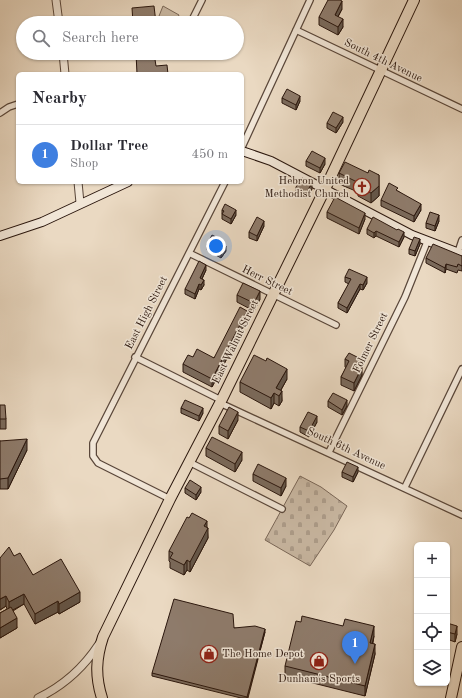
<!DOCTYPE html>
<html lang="en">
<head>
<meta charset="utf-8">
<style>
  :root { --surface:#fff; --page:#f7f7f7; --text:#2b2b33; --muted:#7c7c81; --line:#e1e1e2; --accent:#ea580c }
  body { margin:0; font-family:"Old Standard TT",serif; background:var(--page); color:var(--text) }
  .controls { position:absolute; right:12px; bottom:12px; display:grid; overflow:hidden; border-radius:6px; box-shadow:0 1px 3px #0004 }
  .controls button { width:36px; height:36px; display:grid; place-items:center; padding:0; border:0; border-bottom:1px solid var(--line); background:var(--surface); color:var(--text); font:20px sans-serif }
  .you { position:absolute; left:216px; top:246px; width:14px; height:14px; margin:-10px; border:3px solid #fff; border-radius:50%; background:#1a73e8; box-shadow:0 0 0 6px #1a73e833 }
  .badge { display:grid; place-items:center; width:26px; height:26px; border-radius:50%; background:var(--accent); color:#fff; font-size:13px; font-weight:700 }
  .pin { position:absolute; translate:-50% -33px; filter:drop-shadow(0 1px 2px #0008) }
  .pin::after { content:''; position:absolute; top:21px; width:14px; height:12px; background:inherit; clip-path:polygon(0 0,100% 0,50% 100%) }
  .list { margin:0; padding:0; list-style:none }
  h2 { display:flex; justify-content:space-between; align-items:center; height:52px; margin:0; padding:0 16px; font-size:17px }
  h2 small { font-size:13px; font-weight:400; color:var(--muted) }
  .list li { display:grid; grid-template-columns:26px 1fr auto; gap:12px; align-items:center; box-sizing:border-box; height:60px; padding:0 16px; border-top:1px solid var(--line) }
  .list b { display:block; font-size:15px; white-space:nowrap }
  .list p { margin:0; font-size:13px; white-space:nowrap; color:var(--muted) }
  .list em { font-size:13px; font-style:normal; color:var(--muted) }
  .icon { flex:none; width:22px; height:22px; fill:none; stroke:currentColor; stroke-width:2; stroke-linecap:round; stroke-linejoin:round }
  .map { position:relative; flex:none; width:462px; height:698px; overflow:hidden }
  .search { position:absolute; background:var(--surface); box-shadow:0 1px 3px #0004; left:16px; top:16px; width:228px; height:44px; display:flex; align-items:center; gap:10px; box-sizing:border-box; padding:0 14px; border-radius:22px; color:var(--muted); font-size:15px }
  .panel { position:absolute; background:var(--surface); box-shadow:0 1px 3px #0004; left:16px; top:72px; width:228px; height:112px; border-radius:6px }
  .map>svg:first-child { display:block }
  .cemetery { fill:url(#cemetery-stones); stroke:#7a6758 }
  .park { fill:#c9b8a3; stroke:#7a6758 }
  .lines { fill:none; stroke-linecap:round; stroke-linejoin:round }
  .minor-casing { stroke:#5a473a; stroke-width:8 }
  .tertiary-casing { stroke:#5a473a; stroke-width:9 }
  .secondary-casing { stroke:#2a160d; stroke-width:10 }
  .trunk-casing { stroke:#2a160d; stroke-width:12 }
  .minor { stroke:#f1e6d7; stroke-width:5.5 }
  .tertiary { stroke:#f1e6d7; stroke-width:7 }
  .secondary { stroke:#f1e6d7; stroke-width:8 }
  .trunk { stroke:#ead9c2; stroke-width:10 }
  .wall { fill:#7a6a5c; stroke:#2a160d }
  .shaded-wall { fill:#63564b; stroke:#2a160d }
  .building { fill:#8e7b6b; stroke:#2a160d }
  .labels { text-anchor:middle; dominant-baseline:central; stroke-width:3; stroke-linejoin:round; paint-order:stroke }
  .street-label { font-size:11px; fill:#2a160d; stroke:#f1e6d7 }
  .poi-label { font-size:11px; fill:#2a160d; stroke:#f1e6d7; text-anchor:end }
</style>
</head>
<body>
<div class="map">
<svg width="462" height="698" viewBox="0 0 462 698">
  <defs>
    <pattern id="cemetery-stones" width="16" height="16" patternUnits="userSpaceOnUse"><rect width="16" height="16" fill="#c9b8a3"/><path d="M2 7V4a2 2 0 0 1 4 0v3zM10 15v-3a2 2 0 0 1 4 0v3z" fill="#ad9d8b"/></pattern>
  </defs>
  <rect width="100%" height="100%" fill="#ead9c2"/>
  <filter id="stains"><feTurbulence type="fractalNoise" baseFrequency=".005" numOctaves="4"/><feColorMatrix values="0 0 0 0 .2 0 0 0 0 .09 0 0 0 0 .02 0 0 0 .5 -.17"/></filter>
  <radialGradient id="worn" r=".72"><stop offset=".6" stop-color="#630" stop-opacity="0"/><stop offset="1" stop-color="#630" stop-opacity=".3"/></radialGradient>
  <path class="cemetery" d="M 300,476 L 321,487 L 347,506 L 334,530 L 310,566 L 265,540 Z"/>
  <path class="park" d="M 163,6 L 179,15 L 175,23 L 159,16 Z"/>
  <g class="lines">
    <defs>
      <path id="minor" d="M 192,20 L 202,0
        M 296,30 L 462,109
        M 0,113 L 9,107 L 18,104
        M 242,147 L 310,0
        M 458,252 L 462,240
        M 189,253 L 336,325
        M 135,357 L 221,400
        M 220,403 L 462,515
        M 329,452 L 405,297 L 427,242
        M 189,462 L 282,509
        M 405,487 L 462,369
        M 170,499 L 98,463 L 93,456 L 93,443 L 225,182"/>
      <path id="tertiary" d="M 56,0 L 59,23
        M 63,53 L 65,74
        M 78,182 L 80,203
        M 38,698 C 63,686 84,667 99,644"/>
      <path id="secondary" d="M 242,151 L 271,161 L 412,235 L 462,254
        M 0,236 L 42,222 L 128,182"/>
      <path id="trunk" d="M 102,698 C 95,676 96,658 103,637 L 170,499 L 220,403 L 325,189 L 414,0
        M 451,698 L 462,647"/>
    </defs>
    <use href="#minor" class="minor-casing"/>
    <use href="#tertiary" class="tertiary-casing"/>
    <use href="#secondary" class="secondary-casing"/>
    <use href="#trunk" class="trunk-casing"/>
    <use href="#minor" class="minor"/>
    <use href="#tertiary" class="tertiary"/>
    <use href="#secondary" class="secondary"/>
    <use href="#trunk" class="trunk"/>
  </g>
  <path class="wall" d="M 342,9 L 338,17 L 343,27 L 338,35 L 319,25 L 319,17 Z
    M 282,98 L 300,101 L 296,110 L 282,103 Z
    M 343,122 L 336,133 L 327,128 L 327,123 Z
    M 306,161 L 325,164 L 320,173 L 306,166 Z
    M 339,173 L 368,173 L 379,175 L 379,196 L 371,203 L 358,196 L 358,192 L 339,184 Z
    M 296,187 L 312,189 L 306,198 L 296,193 Z
    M 398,191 L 421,210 L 414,222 L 381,206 L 381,200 Z
    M 222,210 L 236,215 L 231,224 L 222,219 Z
    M 327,212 L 365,219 L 359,234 L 327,218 Z
    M 439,221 L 435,231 L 426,228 L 426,223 Z
    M 264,226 L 257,241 L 249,238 L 249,232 Z
    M 367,229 L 404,237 L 399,247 L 376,236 L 374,238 L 367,234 Z
    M 220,243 L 226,251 L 221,258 L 207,250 L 207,245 Z
    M 420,244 L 415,256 L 409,254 L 409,249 Z
    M 462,256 L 462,271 L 458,270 L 457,273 L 446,269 L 445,273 L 426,263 L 426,258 Z
    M 206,270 L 202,279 L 204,285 L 201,290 L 199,289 L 195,299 L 185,294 L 185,289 Z
    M 345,277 L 367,283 L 363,290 L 360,289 L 347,313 L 338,308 L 338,303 L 349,284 L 345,282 Z
    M 237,295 L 260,299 L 254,311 L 237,302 Z
    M 247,320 L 212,387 L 183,372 L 183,364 L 193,357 L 214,358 Z
    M 345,359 L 361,367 L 362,375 L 354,391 L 341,385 L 341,377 L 346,368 L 345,367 Z
    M 287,379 L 281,390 L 282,401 L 279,406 L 274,403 L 271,409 L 240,392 L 240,382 Z
    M 328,401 L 347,406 L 342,415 L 328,407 Z
    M 0,405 L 6,419 L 6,429 L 0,429 Z
    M 181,408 L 203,413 L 199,421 L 181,413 Z
    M 238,420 L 228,439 L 219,434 L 219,426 Z
    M 317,422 L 309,437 L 300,432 L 300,427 Z
    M 0,441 L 27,450 L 8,489 L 0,489 Z
    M 206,448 L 242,460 L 235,472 L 206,456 Z
    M 342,472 L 358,472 L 353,482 L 342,477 Z
    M 253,474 L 286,486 L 281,496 L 253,481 Z
    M 185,488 L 201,492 L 196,500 L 185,493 Z
    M 207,527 L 208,538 L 190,572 L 187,570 L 184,575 L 170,568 L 170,562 L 169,561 L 169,551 Z
    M 14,556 L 33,575 L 80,602 L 59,614 L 58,612 L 35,624 L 24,604 L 13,611 L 17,628 L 0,638 L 0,613 L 7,609 L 6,606 L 0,610 Z
    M 447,623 L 457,634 L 455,642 L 447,639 Z
    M 234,628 L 265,632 L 248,698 L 241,698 L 152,676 L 152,673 Z
    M 374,636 L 373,643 L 375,654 L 365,696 L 285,676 L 285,666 Z"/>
  <path class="shaded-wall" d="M 342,1 L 342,9 L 335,22 L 335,15 Z
    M 343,19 L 343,27 L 338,35 L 338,27 Z
    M 300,96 L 300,101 L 296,110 L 296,105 Z
    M 343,117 L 343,122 L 336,133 L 336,128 Z
    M 325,158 L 325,164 L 320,173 L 320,168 Z
    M 312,183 L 312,189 L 306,198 L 306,193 Z
    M 379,186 L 379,196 L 371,203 L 371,193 Z
    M 421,204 L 421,210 L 414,222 L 414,216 Z
    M 236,210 L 236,215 L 231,224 L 231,219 Z
    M 365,213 L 365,219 L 359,234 L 359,228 Z
    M 439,215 L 439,221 L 435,231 L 435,226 Z
    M 264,221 L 264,226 L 257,241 L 257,236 Z
    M 376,231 L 376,236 L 374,238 L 374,233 Z
    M 404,232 L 404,237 L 399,247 L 399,242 Z
    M 420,239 L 420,244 L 415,256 L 415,251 Z
    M 226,246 L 226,251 L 221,258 L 221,253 Z
    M 446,264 L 446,269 L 445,273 L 445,268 Z
    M 206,265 L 206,270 L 200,283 L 200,278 Z
    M 367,277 L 367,283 L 363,290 L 363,285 Z
    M 204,280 L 204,285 L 201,290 L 201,285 Z
    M 199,284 L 199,289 L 195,299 L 195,294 Z
    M 360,284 L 360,289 L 347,313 L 347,308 Z
    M 260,291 L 260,299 L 254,311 L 254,303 Z
    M 247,311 L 247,320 L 212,387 L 212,379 Z
    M 361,359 L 361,367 L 358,365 Z
    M 362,367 L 362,375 L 354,391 L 354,383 Z
    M 287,369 L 287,379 L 278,395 L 276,388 Z
    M 282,391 L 282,401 L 279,406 L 279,396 Z
    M 274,393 L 274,403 L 271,409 L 271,398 Z
    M 347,400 L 347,406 L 342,415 L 342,410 Z
    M 203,408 L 203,413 L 199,421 L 199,416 Z
    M 238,412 L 238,420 L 228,439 L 228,431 Z
    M 317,416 L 317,422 L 309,437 L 309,431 Z
    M 27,439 L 27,450 L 8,489 L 8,478 Z
    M 242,452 L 242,460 L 235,472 L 235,464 Z
    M 358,467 L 358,472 L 353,482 L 353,477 Z
    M 286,478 L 286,486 L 281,496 L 281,488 Z
    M 201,487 L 201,492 L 196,500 L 196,495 Z
    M 207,521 L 207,530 L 208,528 L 208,538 L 190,572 L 190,562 L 204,526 Z
    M 187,560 L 187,570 L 184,575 L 184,565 Z
    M 80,592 L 80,602 L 59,614 L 59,604 Z
    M 24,594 L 24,604 L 9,612 L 9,602 Z
    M 6,596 L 6,606 L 0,610 L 0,599 Z
    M 58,601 L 58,612 L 35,624 L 35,614 Z
    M 17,618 L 17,628 L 0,638 L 0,628 Z
    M 374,626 L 374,636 L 370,653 L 370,643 Z
    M 457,626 L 457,634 L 455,642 L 455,634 Z
    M 265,629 L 265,632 L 247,698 L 247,697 Z
    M 375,644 L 375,654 L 365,696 L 365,686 Z"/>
  <path class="building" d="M 328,0 L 340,0 L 342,1 L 335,15 L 343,19 L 338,27 L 319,17 Z
    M 154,6 L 156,23 L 133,23 L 132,8 Z
    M 136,53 L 154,53 L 156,66 L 167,65 L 168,74 L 137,74 Z
    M 287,89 L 300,96 L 296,105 L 282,98 Z
    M 333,112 L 343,117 L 336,128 L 327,123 Z
    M 312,151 L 325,158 L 320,168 L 306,161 Z
    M 345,162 L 368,173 L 369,170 L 379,175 L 379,186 L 371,193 L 358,186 L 359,183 L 339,173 Z
    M 302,178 L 312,183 L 306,193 L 296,187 Z
    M 389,183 L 398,188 L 396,190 L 421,204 L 414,216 L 381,200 Z
    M 335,197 L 365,213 L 359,228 L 327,212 Z
    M 225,204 L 236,210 L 231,219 L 222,214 L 224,211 L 222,210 Z
    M 430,212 L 439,215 L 435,226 L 426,223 Z
    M 257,217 L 264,221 L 257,236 L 249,232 Z
    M 373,217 L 397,230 L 398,229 L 404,232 L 399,242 L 376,231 L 374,233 L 367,229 Z
    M 212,235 L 220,239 L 218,242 L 226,246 L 221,253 L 207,245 Z
    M 414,237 L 420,239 L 415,251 L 409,249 Z
    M 433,244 L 462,256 L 462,266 L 458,264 L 457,267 L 446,264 L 445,268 L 426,258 Z
    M 199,261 L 206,265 L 200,278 L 204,280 L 201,285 L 199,284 L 195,294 L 185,289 Z
    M 349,269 L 367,277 L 363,285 L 360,284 L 347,308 L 338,303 L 351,279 L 345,277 Z
    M 243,283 L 260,291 L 254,303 L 237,295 Z
    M 240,307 L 247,311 L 212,379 L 183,364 L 188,355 L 193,357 L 197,349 L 214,358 Z
    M 349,353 L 361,359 L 358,365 L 362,367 L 354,383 L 341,377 L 349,361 L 345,359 Z
    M 254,355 L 266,361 L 267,358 L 287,369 L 276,388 L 282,391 L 279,396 L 274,393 L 271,398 L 240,382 Z
    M 333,393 L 347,400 L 342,410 L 328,401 Z
    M 185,400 L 203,408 L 199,416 L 181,408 Z
    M 0,405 L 5,405 L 6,419 L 0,419 Z
    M 229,407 L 238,412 L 228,431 L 219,426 Z
    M 308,412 L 317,416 L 309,431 L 300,427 Z
    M 212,437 L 242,452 L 235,464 L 206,448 Z
    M 27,439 L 8,478 L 0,479 L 0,441 Z
    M 347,462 L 358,467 L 353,477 L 342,472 Z
    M 258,464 L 286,478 L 281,488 L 253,474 Z
    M 190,480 L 201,487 L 196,495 L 185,488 Z
    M 192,513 L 207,521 L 204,526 L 208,528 L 190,562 L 187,560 L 184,565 L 170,558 L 173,553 L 169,551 L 187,517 L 189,518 Z
    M 9,547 L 14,556 L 20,553 L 33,575 L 61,559 L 80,592 L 59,604 L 58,601 L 35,614 L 24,594 L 9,602 L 6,596 L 0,599 L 0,558 Z
    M 174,599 L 233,614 L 234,628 L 255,626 L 265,629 L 247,697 L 152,673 Z
    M 11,607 L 17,618 L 0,628 L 0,613 Z
    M 302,616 L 343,626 L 345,619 L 374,626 L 370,643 L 375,644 L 365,686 L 285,666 L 296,621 L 301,622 Z
    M 447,623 L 457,626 L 455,634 L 447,632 Z"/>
  <defs>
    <symbol id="church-ring" viewBox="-11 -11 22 22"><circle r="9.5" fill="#f1e6d7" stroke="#8f2418" stroke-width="1.5"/><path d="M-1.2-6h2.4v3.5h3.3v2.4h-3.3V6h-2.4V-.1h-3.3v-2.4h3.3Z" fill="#8f2418"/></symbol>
    <symbol id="shop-ring" viewBox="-11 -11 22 22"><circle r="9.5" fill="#f1e6d7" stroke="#8f2418" stroke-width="1.5"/><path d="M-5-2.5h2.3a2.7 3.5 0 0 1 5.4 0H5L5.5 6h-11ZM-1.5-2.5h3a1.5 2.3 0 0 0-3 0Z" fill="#8f2418"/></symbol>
  </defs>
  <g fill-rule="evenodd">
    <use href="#church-ring" x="352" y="177" width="20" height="20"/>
    <use href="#shop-ring" x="199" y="644" width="20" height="20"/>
    <use href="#shop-ring" x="309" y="651" width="20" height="20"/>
  </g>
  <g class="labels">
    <g class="street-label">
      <text transform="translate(383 61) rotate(26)">South 4th Avenue</text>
      <text transform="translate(267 281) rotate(26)">Herr Street</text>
      <text transform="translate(147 313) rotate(-63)">East High Street</text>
      <text transform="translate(236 342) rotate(-64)">East Walnut Street</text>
      <text transform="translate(371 343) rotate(-64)">Folmer Street</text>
      <text transform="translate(346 449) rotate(25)">South 6th Avenue</text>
    </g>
    <g class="poi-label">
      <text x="349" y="181">Hebron United<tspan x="349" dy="13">Methodist Church</tspan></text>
      <text x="222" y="654" text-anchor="start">The Home Depot</text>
      <text x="319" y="679" text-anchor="middle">Dunham's Sports</text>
    </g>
  </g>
  <rect width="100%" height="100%" filter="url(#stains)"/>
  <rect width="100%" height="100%" fill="url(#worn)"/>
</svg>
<div class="controls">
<button>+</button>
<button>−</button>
<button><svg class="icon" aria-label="locate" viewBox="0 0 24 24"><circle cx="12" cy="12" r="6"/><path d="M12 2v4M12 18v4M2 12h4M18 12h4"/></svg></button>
<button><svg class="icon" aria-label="layers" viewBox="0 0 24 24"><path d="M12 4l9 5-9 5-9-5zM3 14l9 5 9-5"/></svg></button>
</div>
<div class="you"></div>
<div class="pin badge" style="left:355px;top:664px;background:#3f7fe0">1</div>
<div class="search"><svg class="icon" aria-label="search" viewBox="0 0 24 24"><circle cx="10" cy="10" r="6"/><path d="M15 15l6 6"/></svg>Search here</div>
<section class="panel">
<h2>Nearby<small></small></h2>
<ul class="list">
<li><span class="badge" style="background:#3f7fe0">1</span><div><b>Dollar Tree</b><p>Shop</p></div><em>450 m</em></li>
</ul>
</section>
</div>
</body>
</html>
